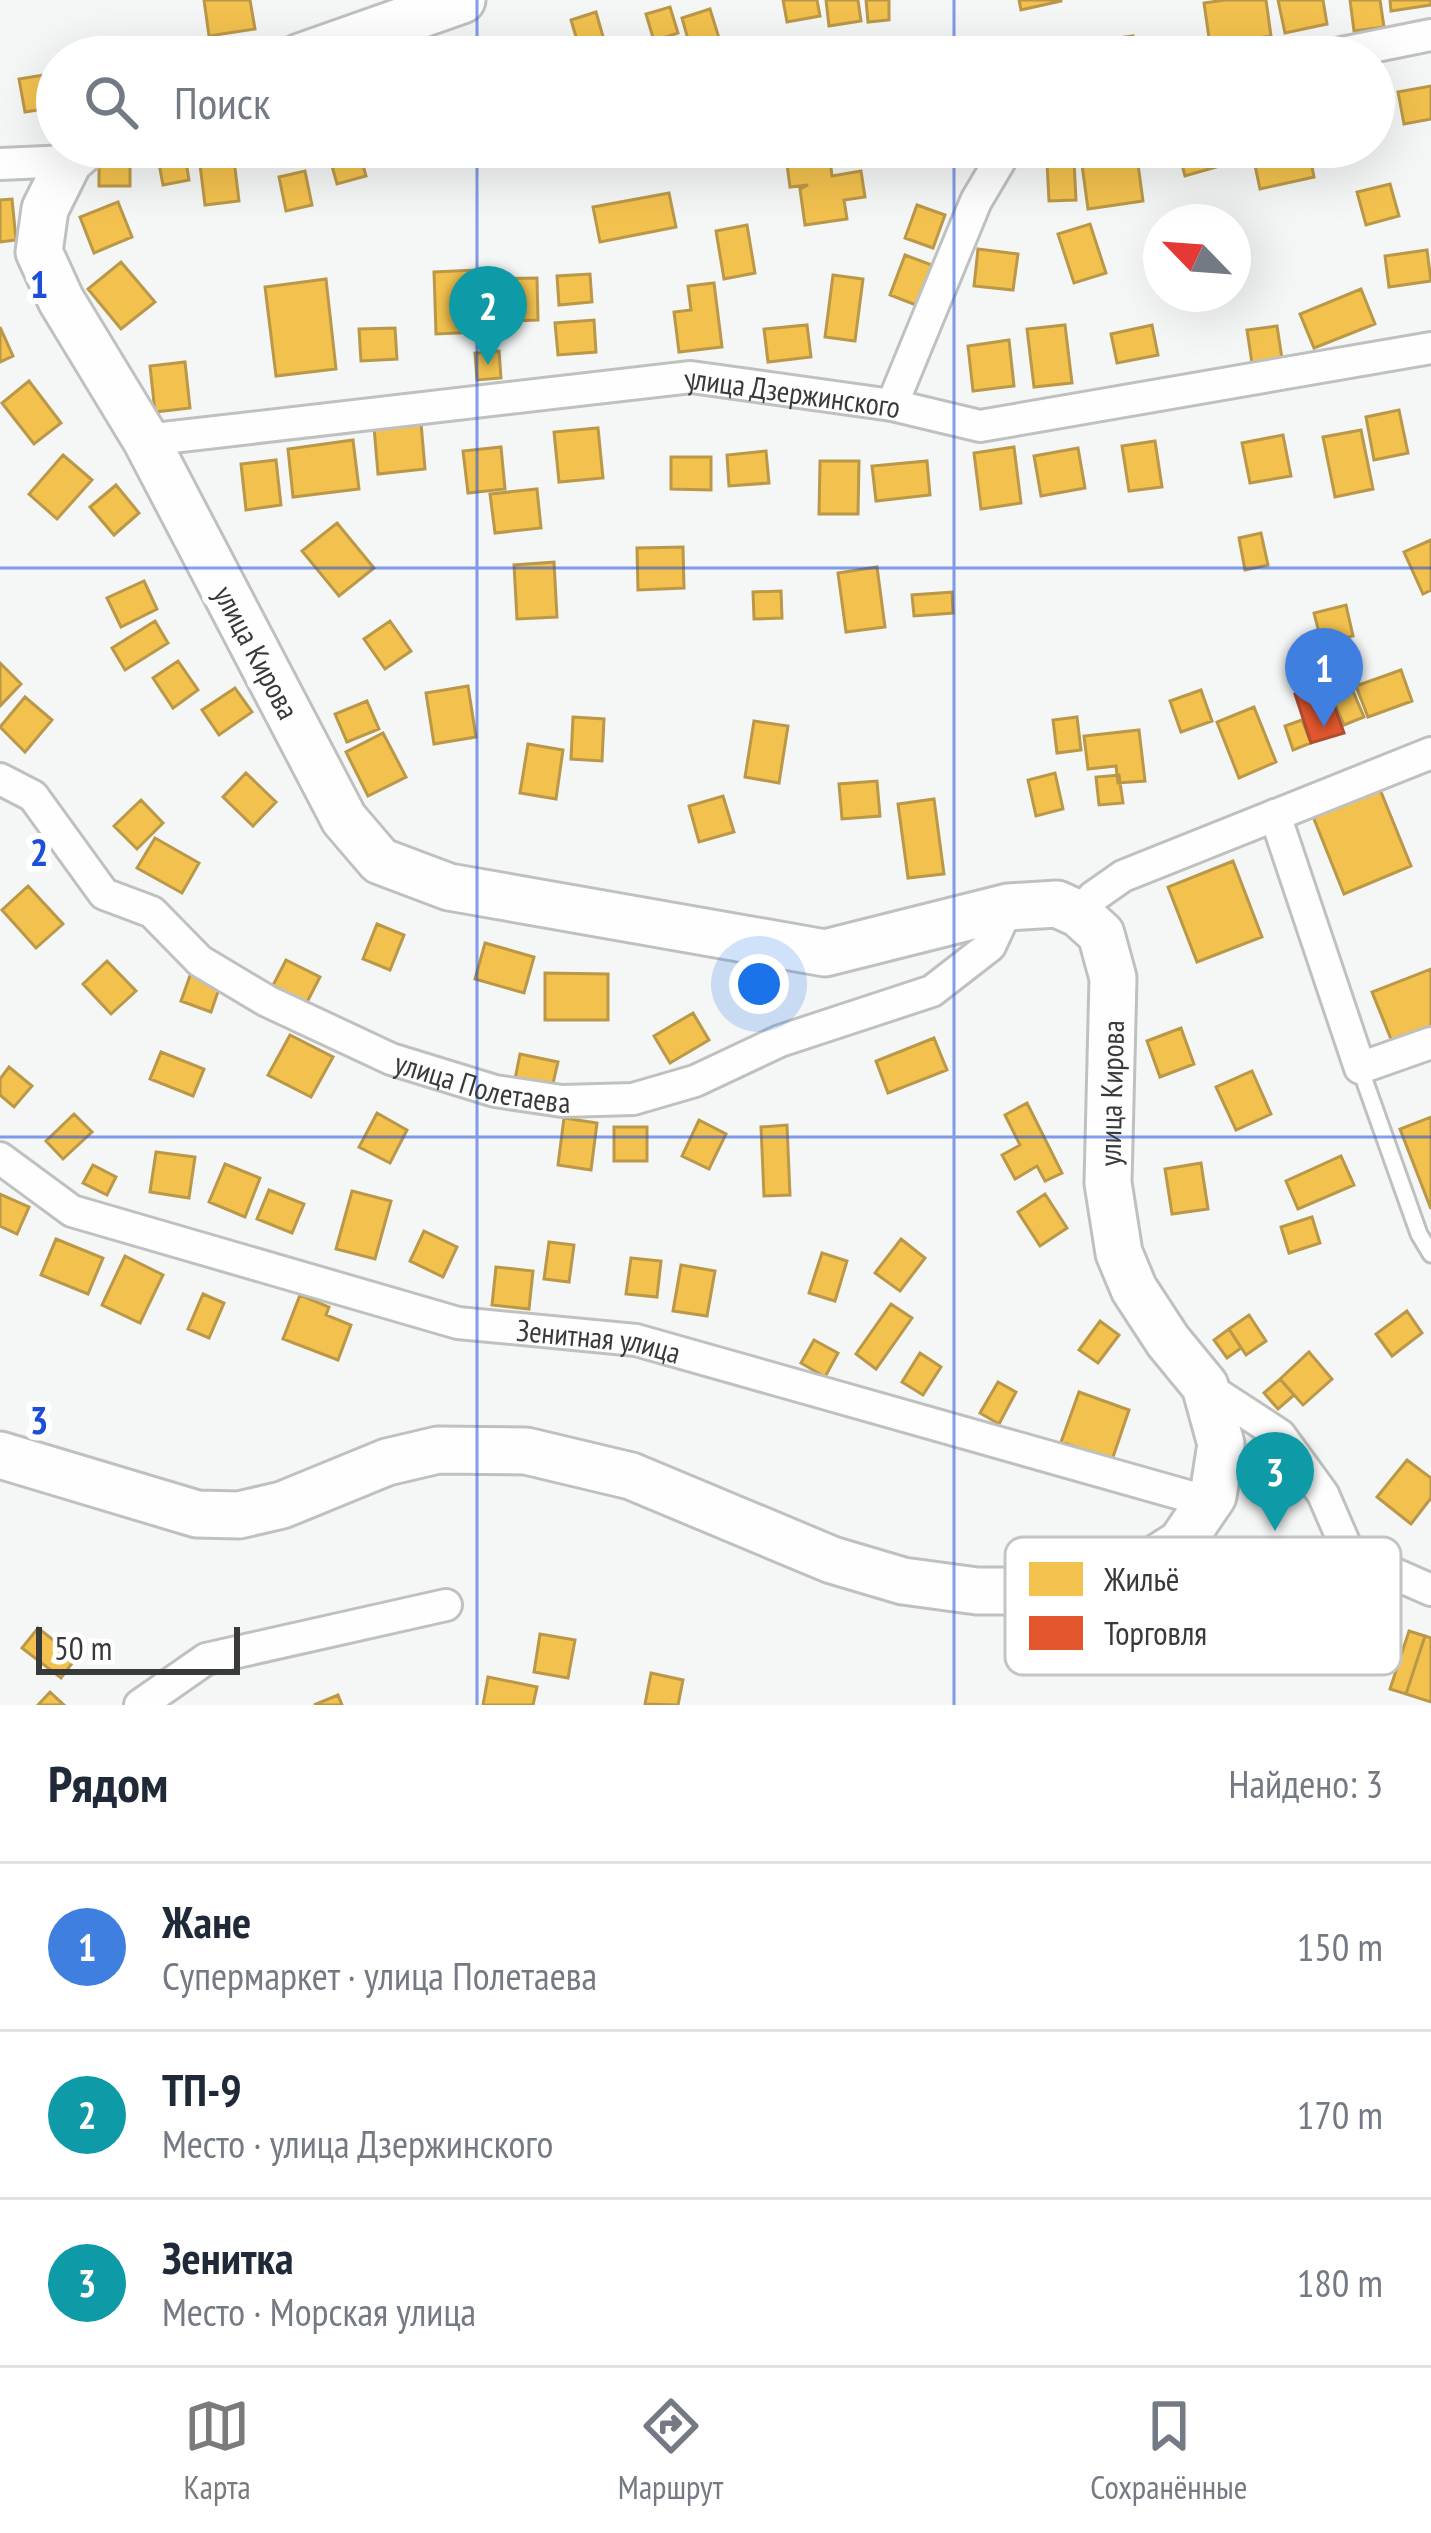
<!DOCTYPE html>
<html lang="ru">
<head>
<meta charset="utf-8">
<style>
  :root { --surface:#fff; --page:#f6f6f7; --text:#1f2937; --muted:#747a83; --line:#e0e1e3; --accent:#7a7b7c }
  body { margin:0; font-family:"PT Sans Narrow",sans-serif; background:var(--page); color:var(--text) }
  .compass { position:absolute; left:1143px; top:204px; width:108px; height:108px; border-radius:50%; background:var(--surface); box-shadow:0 12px 48px #0002; rotate:295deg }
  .scale { position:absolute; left:36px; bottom:30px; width:204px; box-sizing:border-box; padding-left:12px; border:6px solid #38393a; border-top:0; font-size:33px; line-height:42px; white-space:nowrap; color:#38393a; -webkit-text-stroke:9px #fff; paint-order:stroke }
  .you { position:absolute; left:759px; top:984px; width:42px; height:42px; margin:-30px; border:9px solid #fff; border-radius:50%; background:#1a73e8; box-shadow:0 0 0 18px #1a73e833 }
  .badge { display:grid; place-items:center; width:78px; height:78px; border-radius:50%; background:var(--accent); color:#fff; font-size:39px; font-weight:700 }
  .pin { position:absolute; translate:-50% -99px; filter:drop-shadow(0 3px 6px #0008) }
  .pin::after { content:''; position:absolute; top:63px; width:42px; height:36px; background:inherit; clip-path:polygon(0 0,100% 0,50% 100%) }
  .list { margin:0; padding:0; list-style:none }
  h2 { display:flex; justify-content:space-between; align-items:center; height:156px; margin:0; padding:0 48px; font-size:51px }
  h2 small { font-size:39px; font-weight:400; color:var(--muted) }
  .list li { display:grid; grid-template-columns:78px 1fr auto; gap:36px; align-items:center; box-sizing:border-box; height:168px; padding:0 48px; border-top:3px solid var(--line) }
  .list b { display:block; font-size:45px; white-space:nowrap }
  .list p { margin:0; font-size:39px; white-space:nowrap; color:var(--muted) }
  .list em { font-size:39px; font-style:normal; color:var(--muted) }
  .icon { flex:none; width:66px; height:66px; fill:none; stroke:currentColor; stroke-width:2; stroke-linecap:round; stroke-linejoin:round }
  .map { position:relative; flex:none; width:1431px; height:1705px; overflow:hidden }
  .search { position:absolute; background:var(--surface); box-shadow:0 12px 48px #0002; left:36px; right:36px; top:36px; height:132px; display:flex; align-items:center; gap:30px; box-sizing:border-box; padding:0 42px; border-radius:66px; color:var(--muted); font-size:45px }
  .sheet { height:660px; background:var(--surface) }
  nav { display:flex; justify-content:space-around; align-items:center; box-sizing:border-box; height:168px; border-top:3px solid var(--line); background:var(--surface); font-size:33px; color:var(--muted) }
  nav a { display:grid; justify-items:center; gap:6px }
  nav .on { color:var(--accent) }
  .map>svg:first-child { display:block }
  .homes { fill:#f2c14e; stroke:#ba9848; stroke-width:3 }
  .shops { fill:#e4572e; stroke:#b04e32; stroke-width:3 }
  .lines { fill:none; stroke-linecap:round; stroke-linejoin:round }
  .service-casing { stroke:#bfc0c0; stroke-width:21 }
  .minor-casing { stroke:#bfc0c0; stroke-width:36 }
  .secondary-casing { stroke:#bfc0c0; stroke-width:51 }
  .service { stroke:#fefefe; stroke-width:15 }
  .minor { stroke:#fefefe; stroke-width:30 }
  .secondary { stroke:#fefefe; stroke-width:45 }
  .grid { fill:none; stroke:#1d4ed8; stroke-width:3; stroke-opacity:0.55 }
  .labels { text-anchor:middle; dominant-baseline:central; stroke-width:12; stroke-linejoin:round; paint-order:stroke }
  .street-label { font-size:30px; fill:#38393a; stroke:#fff }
  .key { fill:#fff; stroke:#c3c4c4; stroke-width:3 }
  .key-label { font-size:33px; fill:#38393a }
  .grid-label { font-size:39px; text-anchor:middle; font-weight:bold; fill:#1d4ed8; stroke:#fff; stroke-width:12; stroke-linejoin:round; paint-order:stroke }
</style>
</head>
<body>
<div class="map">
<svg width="1431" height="1705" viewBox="0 0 1431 1705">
  <rect width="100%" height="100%" fill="#f5f6f6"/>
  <path class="homes" d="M 204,0 L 250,0 L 255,29 L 209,36 Z
    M 783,0 L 817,0 L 820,16 L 787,22 Z
    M 826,0 L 858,0 L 861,21 L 829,26 Z
    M 866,0 L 889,0 L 889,20 L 868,22 Z
    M 1019,0 L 1061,0 L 1061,1 L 1021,10 Z
    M 1225,0 L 1266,0 L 1271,36 L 1210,45 L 1204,3 Z
    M 1278,0 L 1323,0 L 1327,24 L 1285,33 Z
    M 1350,0 L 1380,0 L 1384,27 L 1354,31 Z
    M 1390,0 L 1431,0 L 1431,5 L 1391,11 Z
    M 670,7 L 678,33 L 654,41 L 646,14 Z
    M 710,9 L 723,51 L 693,57 L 682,18 Z
    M 596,12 L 604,40 L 579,47 L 571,20 Z
    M 1133,36 L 1136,57 L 1106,57 L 1103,40 Z
    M 115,41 L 117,57 L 87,57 L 85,45 Z
    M 56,73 L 57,107 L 25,112 L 19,79 Z
    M 1431,86 L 1431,119 L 1404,124 L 1398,92 Z
    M 313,147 L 358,147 L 366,176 L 337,184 L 330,159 L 317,163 Z
    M 1177,147 L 1230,147 L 1234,162 L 1185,176 Z
    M 1251,147 L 1308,147 L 1314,177 L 1260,189 Z
    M 130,149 L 130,186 L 99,186 L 99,150 Z
    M 184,149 L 189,180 L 163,185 L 157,153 Z
    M 829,151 L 832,176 L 861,171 L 865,197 L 844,200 L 847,219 L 805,225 L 800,189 L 808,185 L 790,187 L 786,157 Z
    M 233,152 L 239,201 L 205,205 L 199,157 Z
    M 1137,157 L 1143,201 L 1088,209 L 1082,165 Z
    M 1074,161 L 1076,200 L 1049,201 L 1047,163 Z
    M 305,171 L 312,205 L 286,211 L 279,177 Z
    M 1390,184 L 1399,216 L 1366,225 L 1357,192 Z
    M 669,193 L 676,227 L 600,242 L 593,207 Z
    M 12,199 L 16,240 L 0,242 L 0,200 Z
    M 118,202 L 132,237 L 94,253 L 80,217 Z
    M 917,205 L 945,215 L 933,248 L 905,238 Z
    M 1090,224 L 1106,273 L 1074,283 L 1058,234 Z
    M 747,225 L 755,273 L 724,279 L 716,231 Z
    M 978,249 L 1018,254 L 1013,290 L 974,286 Z
    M 1427,250 L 1431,281 L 1389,287 L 1385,256 Z
    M 905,255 L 932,265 L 916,305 L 890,295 Z
    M 121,262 L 155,302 L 121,329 L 88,289 Z
    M 476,270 L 478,332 L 436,334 L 434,272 Z
    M 590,274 L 592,302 L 559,305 L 557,276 Z
    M 833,275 L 863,279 L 855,341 L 825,337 Z
    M 537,278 L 538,320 L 483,322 L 482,279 Z
    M 326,279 L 336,369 L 276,376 L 265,287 Z
    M 714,283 L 722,347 L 679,352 L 674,312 L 691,310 L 688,286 Z
    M 1361,289 L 1375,324 L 1314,348 L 1300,314 Z
    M 594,320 L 596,352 L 558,355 L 555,323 Z
    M 807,325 L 811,357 L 768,362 L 764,329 Z
    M 1065,325 L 1072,383 L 1034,387 L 1027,329 Z
    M 1152,325 L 1158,355 L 1117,363 L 1111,334 Z
    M 1277,326 L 1283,365 L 1253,370 L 1247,330 Z
    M 0,327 L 13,356 L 0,362 Z
    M 395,328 L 397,359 L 361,361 L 359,329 Z
    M 1009,340 L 1014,386 L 973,391 L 968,346 Z
    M 499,351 L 501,378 L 477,380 L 475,353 Z
    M 185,362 L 190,408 L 155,412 L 150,366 Z
    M 29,381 L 61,423 L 34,444 L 2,403 Z
    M 1399,410 L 1408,453 L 1374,460 L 1366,417 Z
    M 421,423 L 425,469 L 378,474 L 374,427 Z
    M 598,428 L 603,478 L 559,482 L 554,432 Z
    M 1361,430 L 1373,489 L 1335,497 L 1323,437 Z
    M 1283,435 L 1291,476 L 1250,483 L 1242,443 Z
    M 353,440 L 359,489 L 293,497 L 288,449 Z
    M 1155,441 L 1162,487 L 1129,491 L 1122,446 Z
    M 501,447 L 505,489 L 468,493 L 463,451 Z
    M 1014,447 L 1021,503 L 981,509 L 974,453 Z
    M 1078,448 L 1085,488 L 1041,496 L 1034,456 Z
    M 766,451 L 769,483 L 729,486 L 727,455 Z
    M 63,455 L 92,480 L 57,519 L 29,494 Z
    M 671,457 L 711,457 L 711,490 L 671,489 Z
    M 276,460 L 281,505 L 246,510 L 241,464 Z
    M 820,461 L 859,461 L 858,514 L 819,514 Z
    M 927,461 L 930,495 L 876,501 L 872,466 Z
    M 116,485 L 139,513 L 114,535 L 90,507 Z
    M 537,489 L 541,528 L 495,533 L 490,494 Z
    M 337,523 L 374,568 L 339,596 L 302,551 Z
    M 1261,533 L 1268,565 L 1245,570 L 1239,538 Z
    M 1431,540 L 1431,590 L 1423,594 L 1404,552 Z
    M 683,547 L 684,588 L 638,590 L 637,548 Z
    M 554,562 L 557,617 L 517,619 L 514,565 Z
    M 877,567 L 885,627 L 846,632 L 838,573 Z
    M 144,581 L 157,609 L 121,627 L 107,598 Z
    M 781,591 L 782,618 L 754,619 L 753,592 Z
    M 952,592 L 953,613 L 914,616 L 912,595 Z
    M 1346,605 L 1353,636 L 1322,644 L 1314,613 Z
    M 155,621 L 168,643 L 125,670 L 112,648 Z
    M 390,621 L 411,651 L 385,669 L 364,639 Z
    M 178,661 L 198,690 L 173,708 L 153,678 Z
    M 0,663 L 21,684 L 0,706 Z
    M 1401,670 L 1412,701 L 1368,717 L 1356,686 Z
    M 468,686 L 476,737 L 434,744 L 426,693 Z
    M 235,688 L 252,712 L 219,735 L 202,710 Z
    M 1352,689 L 1364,717 L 1344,725 L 1332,697 Z
    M 1201,690 L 1212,721 L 1181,732 L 1170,701 Z
    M 25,697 L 52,720 L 25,752 L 0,727 Z
    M 367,701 L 379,729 L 347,742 L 335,714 Z
    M 1254,707 L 1276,762 L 1239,778 L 1217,722 Z
    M 573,717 L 604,719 L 602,761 L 571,759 Z
    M 1077,717 L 1081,750 L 1057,753 L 1053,720 Z
    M 1302,720 L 1311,743 L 1293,750 L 1285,726 Z
    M 754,721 L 788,726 L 779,783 L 745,777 Z
    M 1139,730 L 1145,781 L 1118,783 L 1116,766 L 1088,769 L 1084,736 Z
    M 383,733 L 406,777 L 368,796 L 346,752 Z
    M 528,744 L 563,750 L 556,799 L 520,793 Z
    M 246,773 L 276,802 L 253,826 L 223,797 Z
    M 1055,773 L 1063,809 L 1036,816 L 1028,780 Z
    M 1119,775 L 1123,803 L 1099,805 L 1096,777 Z
    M 877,781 L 880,816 L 842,819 L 839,784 Z
    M 1379,787 L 1411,866 L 1344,894 L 1312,814 Z
    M 723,796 L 734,832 L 699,842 L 689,806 Z
    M 934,799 L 944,874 L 908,878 L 898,804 Z
    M 141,800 L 163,823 L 137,849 L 114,826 Z
    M 155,838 L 199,863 L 182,893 L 137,868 Z
    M 1233,861 L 1262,937 L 1197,962 L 1168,887 Z
    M 28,886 L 63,924 L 36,948 L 2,910 Z
    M 377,924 L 404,935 L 390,970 L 363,959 Z
    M 485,943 L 534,957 L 524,993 L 475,979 Z
    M 286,960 L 320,977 L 304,1008 L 270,991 Z
    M 107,961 L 136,991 L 111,1014 L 83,984 Z
    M 1431,969 L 1431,1029 L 1393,1044 L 1372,992 Z
    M 192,970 L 222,980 L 211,1012 L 181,1001 Z
    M 545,973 L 608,974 L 608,1020 L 545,1020 Z
    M 693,1013 L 709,1040 L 670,1063 L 654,1036 Z
    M 1181,1028 L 1194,1064 L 1160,1077 L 1147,1041 Z
    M 290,1035 L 333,1057 L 311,1097 L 268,1075 Z
    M 934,1038 L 947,1070 L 888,1093 L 876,1061 Z
    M 161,1052 L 204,1069 L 193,1096 L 150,1079 Z
    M 520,1054 L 558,1062 L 550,1096 L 513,1089 Z
    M 9,1067 L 32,1086 L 14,1107 L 0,1095 L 0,1079 Z
    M 1252,1071 L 1271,1114 L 1236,1130 L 1216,1087 Z
    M 1027,1103 L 1062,1173 L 1045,1181 L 1037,1166 L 1015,1179 L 1002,1155 L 1020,1145 L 1005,1115 Z
    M 377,1113 L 407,1130 L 390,1163 L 359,1147 Z
    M 74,1114 L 92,1132 L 63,1159 L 46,1141 Z
    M 1431,1117 L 1431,1209 L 1400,1129 Z
    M 564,1118 L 597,1123 L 591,1170 L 558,1165 Z
    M 699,1120 L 726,1134 L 709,1169 L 682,1156 Z
    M 787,1125 L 790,1195 L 764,1196 L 761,1127 Z
    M 614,1127 L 647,1127 L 647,1161 L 614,1161 Z
    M 156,1152 L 195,1157 L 189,1198 L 150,1192 Z
    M 1341,1156 L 1354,1185 L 1298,1209 L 1286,1181 Z
    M 1201,1163 L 1208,1209 L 1172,1214 L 1165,1169 Z
    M 225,1164 L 260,1178 L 245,1217 L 209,1202 Z
    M 93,1165 L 116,1177 L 107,1195 L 83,1183 Z
    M 269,1190 L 304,1204 L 292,1233 L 257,1219 Z
    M 352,1191 L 391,1201 L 375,1259 L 336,1249 Z
    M 0,1194 L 29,1207 L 17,1234 L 0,1226 Z
    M 1045,1194 L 1067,1228 L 1040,1246 L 1018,1212 Z
    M 1312,1217 L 1320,1243 L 1289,1253 L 1281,1227 Z
    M 424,1231 L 457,1247 L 443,1277 L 410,1261 Z
    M 56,1239 L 103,1258 L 88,1294 L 41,1275 Z
    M 901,1239 L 925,1258 L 900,1291 L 875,1273 Z
    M 549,1242 L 574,1245 L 569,1282 L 544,1279 Z
    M 822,1253 L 847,1261 L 835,1301 L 809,1293 Z
    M 125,1256 L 163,1275 L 140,1323 L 102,1305 Z
    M 631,1258 L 661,1261 L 657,1297 L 626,1294 Z
    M 681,1265 L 715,1271 L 707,1316 L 673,1311 Z
    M 496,1267 L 533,1271 L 529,1309 L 492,1305 Z
    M 203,1294 L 224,1303 L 209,1338 L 188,1329 Z
    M 300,1295 L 329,1307 L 326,1315 L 351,1325 L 338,1360 L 283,1339 Z
    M 891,1304 L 912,1318 L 876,1369 L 856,1354 Z
    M 1407,1311 L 1422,1333 L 1392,1356 L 1376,1334 Z
    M 1249,1315 L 1266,1341 L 1246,1355 L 1229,1329 Z
    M 1100,1321 L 1119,1335 L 1098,1363 L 1079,1350 Z
    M 1229,1329 L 1241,1348 L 1227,1358 L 1214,1340 Z
    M 814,1340 L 838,1353 L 825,1377 L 801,1363 Z
    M 1309,1352 L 1332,1379 L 1303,1405 L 1280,1379 Z
    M 920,1353 L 941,1367 L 923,1395 L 902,1382 Z
    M 1280,1379 L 1294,1395 L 1278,1409 L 1264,1393 Z
    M 998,1382 L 1016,1392 L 999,1424 L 980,1413 Z
    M 1079,1392 L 1129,1410 L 1112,1460 L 1061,1442 Z
    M 1407,1460 L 1431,1478 L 1431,1498 L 1411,1524 L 1377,1497 Z
    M 38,1628 L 76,1658 L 61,1678 L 22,1648 Z
    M 1409,1631 L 1425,1636 L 1406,1694 L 1390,1689 Z
    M 540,1634 L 575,1640 L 568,1678 L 534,1672 Z
    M 1425,1636 L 1431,1638 L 1431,1702 L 1406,1694 Z
    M 651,1673 L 683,1680 L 678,1705 L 645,1704 Z
    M 488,1677 L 537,1687 L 533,1705 L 483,1705 Z
    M 50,1692 L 64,1705 L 38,1705 Z
    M 338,1695 L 342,1705 L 314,1705 Z"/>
  <path class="shops" d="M 1326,683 L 1344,733 L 1311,743 L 1295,694 Z"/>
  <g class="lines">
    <defs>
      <path id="service" d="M 1360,1068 L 1419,1234 L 1431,1254"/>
      <g id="minor">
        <path d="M 1322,57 L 1431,35"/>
        <path d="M 0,164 L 69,161"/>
        <path d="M 892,405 L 976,201 L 1008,147"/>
        <path id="s1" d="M 146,440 L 691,377 L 892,405 L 980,426 L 1431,348"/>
        <path id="s2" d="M 0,779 L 33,796 L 104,894 L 152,912 L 200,961 L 267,1001 L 391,1059 L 495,1091 L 562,1101 L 633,1099 L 695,1081 L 780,1041 L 932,991 L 990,946 L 1008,907"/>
        <path d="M 1275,815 L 1360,1068 L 1431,1043"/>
        <path d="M 1079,914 L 1093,897 L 1123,876 L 1431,753"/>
        <path id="s3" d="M 0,1158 L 72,1211 L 458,1323 L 636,1340 L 1209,1502"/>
        <path d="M 1205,1386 L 1280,1435 L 1323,1494 L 1349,1554 L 1431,1590"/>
        <path d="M 1131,1577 L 1246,1581 L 1349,1554"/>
        <path d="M 140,1705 L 206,1659 L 446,1605"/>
      </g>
      <g id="secondary">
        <path d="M 300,57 L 462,0"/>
        <path id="s4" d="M 0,1455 L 197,1514 L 239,1515 L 282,1505 L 387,1462 L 438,1450 L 526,1451 L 631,1476 L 832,1560 L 903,1581 L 977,1591 L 1046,1591 L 1128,1577 L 1181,1543 L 1213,1496 L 1221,1444 L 1205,1386 L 1168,1341 L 1134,1289 L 1119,1253 L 1108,1183 L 1113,978 L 1101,934 L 1079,914 L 1057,904 L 1008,907 L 825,953 L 449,887 L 380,861 L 344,819 L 146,440 L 61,300 L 39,252 L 45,209 L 69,161 L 85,147"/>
      </g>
    </defs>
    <use href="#service" class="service-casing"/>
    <use href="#minor" class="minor-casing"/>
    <use href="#secondary" class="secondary-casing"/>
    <use href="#service" class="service"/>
    <use href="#minor" class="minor"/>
    <use href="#secondary" class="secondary"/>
  </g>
  <path class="grid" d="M 477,0 L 477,57M 954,0 L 954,57M 477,147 L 477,1705M 954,147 L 954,1705M 0,568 L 1431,568M 0,1137 L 1431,1137"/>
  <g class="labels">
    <g class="street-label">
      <text stroke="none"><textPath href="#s1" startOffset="651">улица Дзержинского</textPath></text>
      <text transform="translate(257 652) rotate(62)">улица Кирова</text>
      <text stroke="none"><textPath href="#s2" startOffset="588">улица Полетаева</textPath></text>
      <text stroke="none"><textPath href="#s4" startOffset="1725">улица Кирова</textPath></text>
      <text stroke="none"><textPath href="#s3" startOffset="633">Зенитная улица</textPath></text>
    </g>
  </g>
  <rect x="1005" y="1537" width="396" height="138" rx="18" class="key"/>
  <rect x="1029" y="1562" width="54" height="34" fill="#f2c14e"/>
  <rect x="1029" y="1616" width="54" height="34" fill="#e4572e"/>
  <g class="key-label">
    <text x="1104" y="1591">Жильё</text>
    <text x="1104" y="1645">Торговля</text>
  </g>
  <g class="grid-label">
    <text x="39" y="298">1</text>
    <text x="39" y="866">2</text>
    <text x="39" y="1434">3</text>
  </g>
</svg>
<svg class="compass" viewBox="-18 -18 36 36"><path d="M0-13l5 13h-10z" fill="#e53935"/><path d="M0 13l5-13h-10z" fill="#747a83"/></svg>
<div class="scale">50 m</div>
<div class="you"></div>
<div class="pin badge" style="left:1324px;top:727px;background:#3f7fe0">1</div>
<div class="pin badge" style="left:488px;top:365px;background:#0f9aa8">2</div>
<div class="pin badge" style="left:1275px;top:1531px;background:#0f9aa8">3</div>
<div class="search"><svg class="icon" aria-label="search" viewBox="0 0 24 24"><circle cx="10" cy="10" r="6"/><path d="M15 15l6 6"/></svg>Поиск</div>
</div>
<section class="sheet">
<h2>Рядом<small>Найдено: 3</small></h2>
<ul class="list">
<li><span class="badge" style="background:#3f7fe0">1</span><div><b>Жане</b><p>Супермаркет · улица Полетаева</p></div><em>150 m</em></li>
<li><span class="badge" style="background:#0f9aa8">2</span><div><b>ТП-9</b><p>Место · улица Дзержинского</p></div><em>170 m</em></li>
<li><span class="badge" style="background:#0f9aa8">3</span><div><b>Зенитка</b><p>Место · Морская улица</p></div><em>180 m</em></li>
</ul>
</section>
<nav>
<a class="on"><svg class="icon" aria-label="map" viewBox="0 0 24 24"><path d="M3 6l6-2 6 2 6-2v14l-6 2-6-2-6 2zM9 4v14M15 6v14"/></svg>Карта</a>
<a><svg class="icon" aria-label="directions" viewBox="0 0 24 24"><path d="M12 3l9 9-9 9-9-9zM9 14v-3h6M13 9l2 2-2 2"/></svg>Маршрут</a>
<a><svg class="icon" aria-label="saved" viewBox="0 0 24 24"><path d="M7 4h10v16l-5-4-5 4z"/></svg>Сохранённые</a>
</nav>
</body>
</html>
